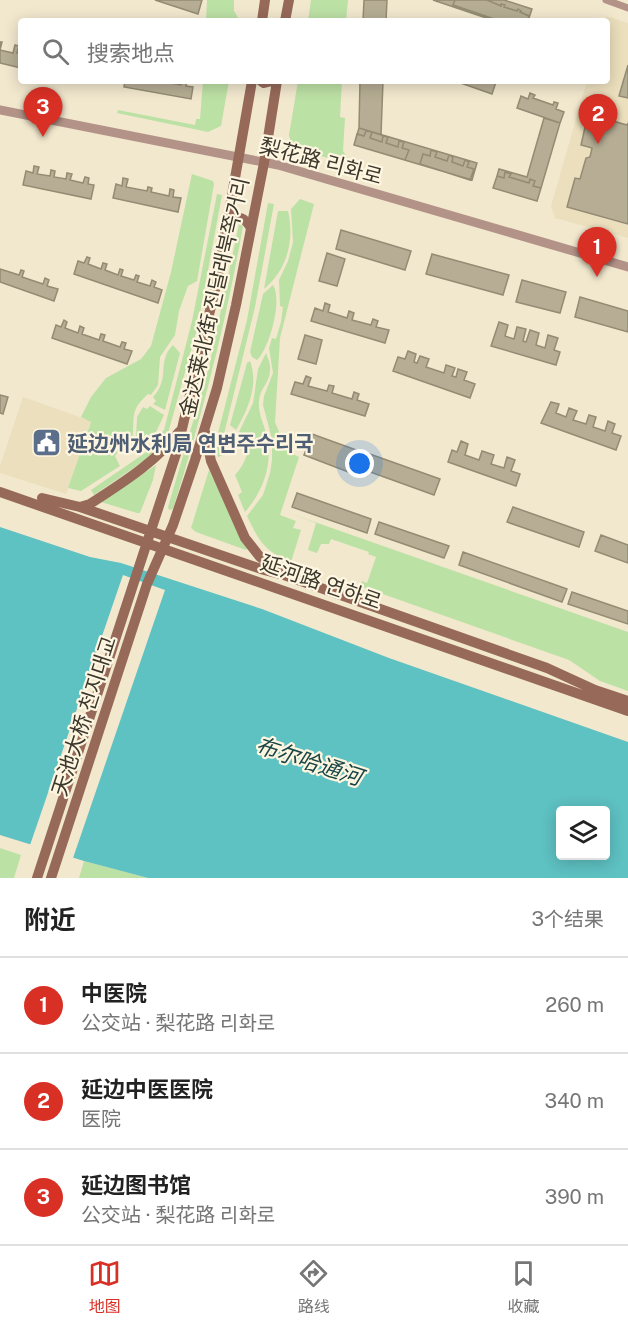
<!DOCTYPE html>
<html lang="zh">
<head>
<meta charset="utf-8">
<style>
  :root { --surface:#fff; --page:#f2f2f2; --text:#222; --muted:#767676; --line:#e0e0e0; --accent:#d93025 }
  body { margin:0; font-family:"Public Sans","Noto Sans SC","Noto Sans KR",sans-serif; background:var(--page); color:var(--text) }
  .controls { position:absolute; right:18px; bottom:18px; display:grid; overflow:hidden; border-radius:6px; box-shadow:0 3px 15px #0003 }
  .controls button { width:54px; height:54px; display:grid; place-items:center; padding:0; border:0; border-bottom:2px solid var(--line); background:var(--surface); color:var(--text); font:30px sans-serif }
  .you { position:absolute; left:360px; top:464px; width:21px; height:21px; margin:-15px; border:4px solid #fff; border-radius:50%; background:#1a73e8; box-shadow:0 0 0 9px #1a73e833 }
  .badge { display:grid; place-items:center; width:39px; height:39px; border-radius:50%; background:var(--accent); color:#fff; font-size:20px; font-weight:700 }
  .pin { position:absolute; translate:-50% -50px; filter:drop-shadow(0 2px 3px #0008) }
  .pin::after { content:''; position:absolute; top:32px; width:21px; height:18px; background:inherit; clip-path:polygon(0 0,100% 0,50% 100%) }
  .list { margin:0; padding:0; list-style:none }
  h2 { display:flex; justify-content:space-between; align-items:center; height:78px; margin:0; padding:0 24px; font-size:26px }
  h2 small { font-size:20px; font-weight:400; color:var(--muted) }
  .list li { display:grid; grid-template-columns:39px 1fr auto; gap:18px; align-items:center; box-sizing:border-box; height:96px; padding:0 24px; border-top:2px solid var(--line) }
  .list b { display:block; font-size:22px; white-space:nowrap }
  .list p { margin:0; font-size:20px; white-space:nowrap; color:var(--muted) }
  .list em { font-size:20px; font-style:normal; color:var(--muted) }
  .icon { flex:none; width:33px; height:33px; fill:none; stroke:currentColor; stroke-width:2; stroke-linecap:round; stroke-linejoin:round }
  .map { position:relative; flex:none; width:628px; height:878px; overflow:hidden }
  .search { position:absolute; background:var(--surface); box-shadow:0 3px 15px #0003; left:18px; right:18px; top:18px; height:66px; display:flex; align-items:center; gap:15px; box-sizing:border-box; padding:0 21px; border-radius:6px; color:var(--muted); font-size:22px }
  .sheet { height:366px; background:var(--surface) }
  nav { display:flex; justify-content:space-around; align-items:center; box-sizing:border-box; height:84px; border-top:2px solid var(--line); background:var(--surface); font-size:16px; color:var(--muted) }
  nav a { display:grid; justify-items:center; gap:3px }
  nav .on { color:var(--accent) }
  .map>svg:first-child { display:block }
  .built { fill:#ebdfbd }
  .green { fill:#bce1a5 }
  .water { fill:#5ec1c2; fill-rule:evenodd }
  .pier { fill:#f2e8ce }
  .building { fill:#b6ad94; stroke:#948b73; stroke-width:1.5 }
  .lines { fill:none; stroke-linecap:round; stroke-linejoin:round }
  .minor { stroke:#b39388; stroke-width:7 }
  .tertiary { stroke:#b39388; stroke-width:9 }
  .secondary { stroke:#966959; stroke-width:10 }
  .labels { text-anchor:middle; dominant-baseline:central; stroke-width:4.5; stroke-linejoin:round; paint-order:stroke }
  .street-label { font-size:21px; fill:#3b372d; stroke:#fef6e0 }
  .service-label { font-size:21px; font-weight:bold; fill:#4e5e75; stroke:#fef6e0; text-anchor:start }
  .water-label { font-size:22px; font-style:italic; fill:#184647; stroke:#fef6e0 }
</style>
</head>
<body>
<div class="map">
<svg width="628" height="878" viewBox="0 0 628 878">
  <rect width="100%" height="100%" fill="#f2e8ce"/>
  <path class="built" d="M 606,16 L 628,23 L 628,238 L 555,218 L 551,206 L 587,81 L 607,81 L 607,21 L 604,21 Z
    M 23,397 L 91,421 L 66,494 L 0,473 L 0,466 Z"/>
  <path class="green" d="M 207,0 L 234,0 L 234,11 L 240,21 L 206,21 Z
    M 311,0 L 348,0 L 346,21 L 308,21 Z
    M 203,81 L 229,81 L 221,126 L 208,132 L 117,113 L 118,110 L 195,125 L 196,119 L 200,119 Z
    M 298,81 L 342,81 L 340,117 L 345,118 L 343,151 L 348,158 L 347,163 L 298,150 L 291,144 L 289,135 Z
    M 192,174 L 213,181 L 214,184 L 197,281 L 188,286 L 179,311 L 175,335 L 160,357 L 158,385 L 151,395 L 148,394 C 128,412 136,417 132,440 L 121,448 L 115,456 L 120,466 L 81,491 L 68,488 L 91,422 L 81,417 L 91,397 L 106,378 L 141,359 L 151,346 L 171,272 Z
    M 217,194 L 222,195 L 197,329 L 167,437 L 151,456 L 94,495 L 91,490 L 148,451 L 164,430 L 192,321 Z
    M 300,199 L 314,204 L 280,338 L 275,422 L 287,451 L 299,457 L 280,515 L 296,521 L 293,528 L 301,530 L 291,562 C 264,551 259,541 247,516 L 263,495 L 270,473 L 272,460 L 272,439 L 263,405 L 264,396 L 273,373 L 269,348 L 272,338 L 276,339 L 281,322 L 283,307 L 280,306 L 279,280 L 288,261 L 293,242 L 291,209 Z
    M 268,203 L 274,204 L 255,307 L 224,434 L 223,455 L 218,457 L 216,445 L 218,433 L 247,320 Z
    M 278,211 L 288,211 C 295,240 287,270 264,289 Z
    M 239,224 L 243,226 C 226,323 202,416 173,509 L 169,510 L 168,507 L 209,367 Z
    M 273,285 C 283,300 269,349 257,360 L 252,357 L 250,352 L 263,294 Z
    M 173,345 L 180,353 L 165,410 L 153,404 L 156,401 L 153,397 C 171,378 156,362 173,345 Z
    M 266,353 C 268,358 271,365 270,371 C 270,382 259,390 259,401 C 258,413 263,422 266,433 C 274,462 264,490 245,512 L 238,495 L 242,492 L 235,475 C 247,461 253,447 239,432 L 253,403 L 258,369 Z
    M 250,361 C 259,385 248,409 236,430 L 230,425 L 247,363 Z
    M 150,406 L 164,415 L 157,430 L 146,445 L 136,438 L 137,417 L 143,407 L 147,409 Z
    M 156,465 L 153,480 L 140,513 L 137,513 L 101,502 Z
    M 209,470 L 248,548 L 246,550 L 196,532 L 191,528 Z
    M 289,513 L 628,632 L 628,691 L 600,681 L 569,660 L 360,586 L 362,581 L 367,583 L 376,557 L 368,554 L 369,552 L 331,539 L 329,544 L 321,544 L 317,553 L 308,550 L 316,523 Z
    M 0,848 L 21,855 L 14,878 L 0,878 Z
    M 84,861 L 148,878 L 79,878 Z"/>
  <path class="water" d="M 0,527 L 90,557 L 121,563 L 262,609 L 389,658 L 628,742 L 628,878 L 148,878 L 84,861 L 0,835 ZM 560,810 L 606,810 L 606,856 L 560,856 Z"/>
  <path class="pier" d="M 123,575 L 165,590 L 72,861 L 29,848 Z"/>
  <path class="building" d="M 155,0 L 202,0 L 198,14 Z
    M 364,0 L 387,0 L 386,21 L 363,21 Z
    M 433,0 L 504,0 L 532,9 L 528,21 L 495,21 Z
    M 455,0 L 487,0 L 501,6 L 501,4 L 505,5 L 504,7 L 517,11 L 518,9 L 521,11 L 520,12 L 529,16 L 527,21 L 500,21 L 453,5 Z
    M 0,42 L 2,42 L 0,50 L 13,53 L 15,45 L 19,46 L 17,53 L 21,54 L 21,68 L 0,63 Z
    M 628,65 L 628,98 L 619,96 Z
    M 125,81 L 171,81 L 170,83 L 181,85 L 182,81 L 187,81 L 186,86 L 193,87 L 191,99 L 124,87 Z
    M 360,81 L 383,81 L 381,135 L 359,128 Z
    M 455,81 L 492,81 L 496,82 L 492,94 Z
    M 530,93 L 535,95 L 533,98 L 553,105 L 554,102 L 558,103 L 556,109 L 564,112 L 560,123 L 517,108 L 521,96 L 528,99 Z
    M 588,114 L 627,125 L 628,123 L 628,224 L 567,207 L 575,178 L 580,179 L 586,158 L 590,157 L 592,148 L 581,145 Z
    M 544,118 L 560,123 L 541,188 L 533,186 L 535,181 L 530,179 L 529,183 L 509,177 L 511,174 L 505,172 L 504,178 L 497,176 L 499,169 L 527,177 Z
    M 359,128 L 477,163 L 472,180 L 354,145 Z
    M 366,131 L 372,132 L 370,138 L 382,142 L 383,136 L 388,137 L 386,143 L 398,147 L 399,141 L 404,142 L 402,148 L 409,150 L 405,160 L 354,145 L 357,134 L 364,136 Z
    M 431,150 L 437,152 L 435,157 L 447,161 L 449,155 L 453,157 L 452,162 L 463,166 L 465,160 L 469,162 L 467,167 L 474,169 L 470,180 L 420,164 L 423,154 L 430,156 Z
    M 34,166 L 39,167 L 37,174 L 50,176 L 51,170 L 55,171 L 54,177 L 66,179 L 67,173 L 72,174 L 70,180 L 83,183 L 85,177 L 89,178 L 88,184 L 94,185 L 91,199 L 23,185 L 26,171 L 33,173 Z
    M 505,172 L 511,174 L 509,177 L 529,183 L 530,179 L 535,181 L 533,186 L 541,188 L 537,201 L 493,188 L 497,176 L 504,178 Z
    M 123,178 L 128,179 L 126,187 L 147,191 L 148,187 L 152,188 L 151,192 L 169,196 L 170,189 L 174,190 L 173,197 L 181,198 L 178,212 L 113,198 L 116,184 L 122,186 Z
    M 341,230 L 411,251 L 405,270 L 336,249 Z
    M 327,253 L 345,259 L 337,286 L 319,281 Z
    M 432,254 L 509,275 L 503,295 L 426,274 Z
    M 87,257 L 90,258 L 88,264 L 101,269 L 103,263 L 107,264 L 105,270 L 118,275 L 120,269 L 123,270 L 121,276 L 134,280 L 136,275 L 139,276 L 137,282 L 150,286 L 152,280 L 156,282 L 154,287 L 162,290 L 158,303 L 74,274 L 78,261 L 84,263 Z
    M 0,269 L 19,275 L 21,270 L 24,271 L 22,277 L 43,284 L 45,278 L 49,280 L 47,286 L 58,289 L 54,301 L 0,282 Z
    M 522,280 L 566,292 L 560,313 L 516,302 Z
    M 580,297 L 628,311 L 628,332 L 575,317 Z
    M 325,303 L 330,305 L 328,312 L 347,318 L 349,311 L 354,313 L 352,320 L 371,325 L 373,319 L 378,321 L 376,327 L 389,330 L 385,343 L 311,321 L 315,308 L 323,311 Z
    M 64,320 L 67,322 L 65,328 L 78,333 L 80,326 L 84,328 L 82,334 L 99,340 L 101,334 L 105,335 L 103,341 L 120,347 L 122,342 L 126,343 L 124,349 L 132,351 L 127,364 L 52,338 L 56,325 L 61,327 Z
    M 499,322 L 508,325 L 505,336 L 514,339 L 517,327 L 526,329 L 523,341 L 526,342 L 530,330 L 539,333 L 536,345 L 545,348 L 548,335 L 558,338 L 554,350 L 560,352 L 556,365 L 491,346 Z
    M 305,335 L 322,340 L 316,364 L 298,359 Z
    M 408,351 L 416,354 L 414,362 L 417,363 L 420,356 L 429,359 L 426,367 L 444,373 L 446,365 L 455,368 L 452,376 L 456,377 L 458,369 L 467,372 L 464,380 L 475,384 L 470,398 L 393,371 L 398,357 L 405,359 Z
    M 306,376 L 311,378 L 308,386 L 327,391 L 329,385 L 334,386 L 332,393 L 352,399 L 354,392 L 359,394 L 357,400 L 369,404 L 365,416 L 291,394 L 295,382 L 303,384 Z
    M 0,395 L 8,397 L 3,414 L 0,413 Z
    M 551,402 L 559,404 L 556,413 L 566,417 L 569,408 L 577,411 L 573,420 L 586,424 L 589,415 L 596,417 L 593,427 L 605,431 L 608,421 L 615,424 L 612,433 L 621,436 L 616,450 L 541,423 Z
    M 312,434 L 359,451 L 351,473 L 304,455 Z
    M 461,441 L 468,444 L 465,455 L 479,460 L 482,451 L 494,455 L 491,464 L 504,468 L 507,457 L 515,460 L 511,471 L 520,474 L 516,486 L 448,462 L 452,450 L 457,452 Z
    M 367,453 L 440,479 L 434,495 L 362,469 Z
    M 297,493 L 371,519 L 367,533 L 292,507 Z
    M 513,507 L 584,532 L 579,547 L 507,522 Z
    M 379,522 L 449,546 L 444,558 L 375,534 Z
    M 601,535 L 628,545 L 628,563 L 595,551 Z
    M 463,552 L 567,589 L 562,602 L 459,565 Z
    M 572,592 L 628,611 L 628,624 L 568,604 Z"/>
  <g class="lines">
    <path class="minor" d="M 606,0 L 628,8"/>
    <path class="tertiary" d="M 0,110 L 278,165 L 628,267"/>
    <path class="secondary" d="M 262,21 L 265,0
      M 285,21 L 289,0
      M 261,81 L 264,83 L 272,81
      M 228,220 C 241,216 244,217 251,228
      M 205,432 L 211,461 L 245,538 L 260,557 L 279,571
      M 0,492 L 628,711
      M 42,498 L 80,507 L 264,570 L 284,575 L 547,668 L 595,690 L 628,701
      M 80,507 L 90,504 C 122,483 155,463 179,432
      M 37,878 L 176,454 L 217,281 L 252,81
      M 51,878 L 147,584 L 173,525 L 195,460 L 217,388 L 236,305 L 264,163 L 277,81"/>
  </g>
  <defs>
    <symbol id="civic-square" viewBox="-11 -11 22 22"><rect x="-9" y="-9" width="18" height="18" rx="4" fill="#5c6f8a" stroke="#fef6e0"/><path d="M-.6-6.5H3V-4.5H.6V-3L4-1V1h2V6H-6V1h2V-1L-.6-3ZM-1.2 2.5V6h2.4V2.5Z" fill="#fff"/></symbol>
  </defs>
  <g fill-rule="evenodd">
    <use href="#civic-square" x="30" y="426" width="33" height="33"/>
  </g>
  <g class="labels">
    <g class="street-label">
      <text transform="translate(321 161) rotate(15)">梨花路 리화로</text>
      <text transform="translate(214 297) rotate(-77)">金达莱北街 진달래북쪽거리</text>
      <text transform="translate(321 582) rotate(19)">延河路 연하로</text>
      <text transform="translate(84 716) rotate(-72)">天池大桥 천지대교</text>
    </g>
    <g class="service-label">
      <text x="67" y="443">延边州水利局 연변주수리국</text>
    </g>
    <g class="water-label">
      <text transform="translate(309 761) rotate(18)">布尔哈通河</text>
    </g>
  </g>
</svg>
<div class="controls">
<button><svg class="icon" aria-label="layers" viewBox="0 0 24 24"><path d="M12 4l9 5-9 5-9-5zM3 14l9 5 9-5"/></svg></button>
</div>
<div class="you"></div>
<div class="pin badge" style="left:597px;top:277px">1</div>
<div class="pin badge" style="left:598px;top:144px">2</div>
<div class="pin badge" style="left:43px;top:137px">3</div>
<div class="search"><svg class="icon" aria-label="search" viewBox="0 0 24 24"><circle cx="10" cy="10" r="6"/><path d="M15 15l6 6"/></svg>搜索地点</div>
</div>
<section class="sheet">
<h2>附近<small>3个结果</small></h2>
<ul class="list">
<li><span class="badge">1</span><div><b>中医院</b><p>公交站 · 梨花路 리화로</p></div><em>260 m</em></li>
<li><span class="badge">2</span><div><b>延边中医医院</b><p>医院</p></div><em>340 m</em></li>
<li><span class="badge">3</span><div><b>延边图书馆</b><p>公交站 · 梨花路 리화로</p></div><em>390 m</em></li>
</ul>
</section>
<nav>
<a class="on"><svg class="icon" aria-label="map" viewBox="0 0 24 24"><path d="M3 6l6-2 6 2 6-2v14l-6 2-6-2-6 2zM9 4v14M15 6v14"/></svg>地图</a>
<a><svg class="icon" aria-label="directions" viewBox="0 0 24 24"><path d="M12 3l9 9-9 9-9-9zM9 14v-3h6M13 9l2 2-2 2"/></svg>路线</a>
<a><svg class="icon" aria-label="saved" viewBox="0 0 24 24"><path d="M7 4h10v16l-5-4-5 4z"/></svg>收藏</a>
</nav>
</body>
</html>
